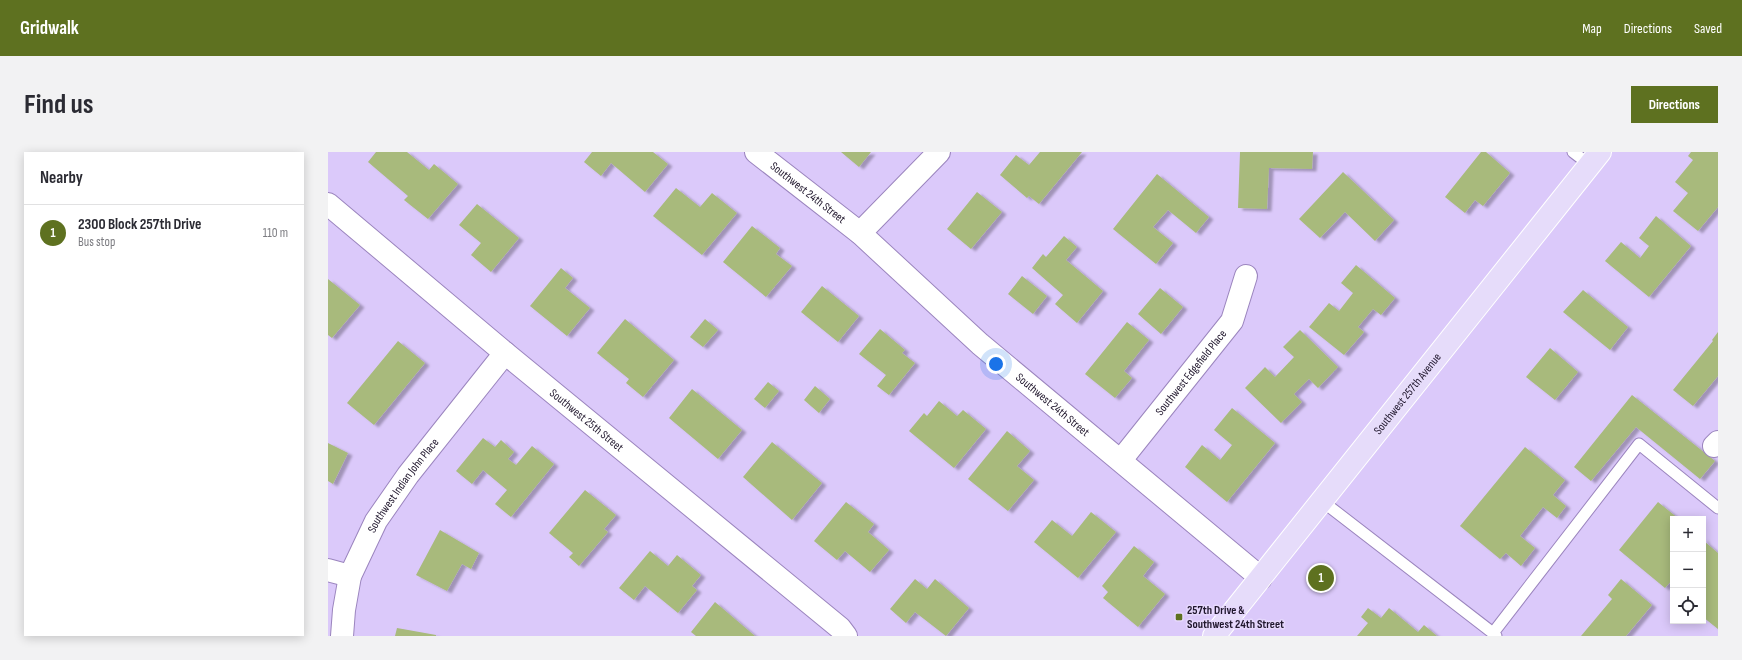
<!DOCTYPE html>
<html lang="en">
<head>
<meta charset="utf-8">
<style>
  :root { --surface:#fff; --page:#f2f2f3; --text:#2b2b33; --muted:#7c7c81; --line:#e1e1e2; --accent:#5e7120 }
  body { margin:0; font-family:"Sofia Sans Condensed",sans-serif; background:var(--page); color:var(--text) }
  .controls { position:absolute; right:12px; bottom:12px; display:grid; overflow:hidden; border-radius:0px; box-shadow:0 2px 10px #0003 }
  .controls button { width:36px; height:36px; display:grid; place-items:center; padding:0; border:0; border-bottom:1px solid var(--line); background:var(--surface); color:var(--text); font:20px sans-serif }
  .you { position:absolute; left:668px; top:212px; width:14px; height:14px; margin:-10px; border:3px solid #fff; border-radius:50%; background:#1a73e8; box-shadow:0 0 0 6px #1a73e833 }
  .badge { display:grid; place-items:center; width:26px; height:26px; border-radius:50%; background:var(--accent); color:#fff; font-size:13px; font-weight:700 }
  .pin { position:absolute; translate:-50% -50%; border:2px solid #fff; box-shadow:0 1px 4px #0006 }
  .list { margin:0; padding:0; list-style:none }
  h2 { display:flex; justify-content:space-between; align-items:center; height:52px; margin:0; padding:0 16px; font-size:17px }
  h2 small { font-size:13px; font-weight:400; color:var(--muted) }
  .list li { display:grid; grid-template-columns:26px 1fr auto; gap:12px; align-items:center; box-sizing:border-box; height:56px; padding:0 16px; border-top:1px solid var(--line) }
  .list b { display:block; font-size:15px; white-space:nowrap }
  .list p { margin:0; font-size:13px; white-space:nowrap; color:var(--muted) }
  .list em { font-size:13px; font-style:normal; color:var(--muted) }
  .icon { flex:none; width:22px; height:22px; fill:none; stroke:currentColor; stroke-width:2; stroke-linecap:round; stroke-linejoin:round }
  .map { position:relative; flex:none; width:1390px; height:484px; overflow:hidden; border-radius:0px }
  header { display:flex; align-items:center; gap:24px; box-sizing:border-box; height:56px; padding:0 20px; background:var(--accent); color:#fff }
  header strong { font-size:19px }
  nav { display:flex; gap:22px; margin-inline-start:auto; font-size:14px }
  .intro { display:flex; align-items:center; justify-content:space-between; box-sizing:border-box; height:96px; padding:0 24px }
  h1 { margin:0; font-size:28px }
  .button { padding:10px 18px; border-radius:0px; background:var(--accent); color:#fff; font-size:14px; font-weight:700 }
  main { display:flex; gap:24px; padding:0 24px }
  aside { flex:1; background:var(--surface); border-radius:0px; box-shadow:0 2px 10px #0003 }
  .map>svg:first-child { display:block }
  .building { fill:#a8ba7c; filter:url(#shadow) }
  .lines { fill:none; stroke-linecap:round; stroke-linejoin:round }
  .lane-casing { stroke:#9b85be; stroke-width:13 }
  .street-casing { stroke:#9b85be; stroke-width:24 }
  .primary-casing { stroke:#fff; stroke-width:24 }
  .lane { stroke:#fff; stroke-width:11 }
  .street { stroke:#fff; stroke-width:22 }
  .primary { stroke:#e6dcfa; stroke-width:22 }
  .poi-dot { fill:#5e7120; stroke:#e6d8fd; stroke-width:1.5 }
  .labels { text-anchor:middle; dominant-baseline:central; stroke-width:3; stroke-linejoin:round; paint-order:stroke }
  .street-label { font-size:12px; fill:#20172d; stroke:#e6d8fd }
  .poi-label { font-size:12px; font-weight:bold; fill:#20172d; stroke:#e6d8fd; text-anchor:start }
</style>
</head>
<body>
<header>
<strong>Gridwalk</strong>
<nav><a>Map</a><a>Directions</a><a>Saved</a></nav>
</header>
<div class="intro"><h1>Find us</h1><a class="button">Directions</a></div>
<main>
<aside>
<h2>Nearby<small></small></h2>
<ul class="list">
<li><span class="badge">1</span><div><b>2300 Block 257th Drive</b><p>Bus stop</p></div><em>110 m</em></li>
</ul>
</aside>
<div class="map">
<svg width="1390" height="484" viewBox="0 0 1390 484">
  <defs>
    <filter id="shadow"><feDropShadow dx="4.5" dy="2.5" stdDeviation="1" flood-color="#0004"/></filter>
  </defs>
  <rect width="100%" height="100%" fill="#dbc9fa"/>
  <path class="building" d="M 48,0 L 79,0 L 101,18 L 106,12 L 130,32 L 100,67 L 76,48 L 80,44 L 40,10 Z
    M 264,0 L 325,0 L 340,12 L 317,40 L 283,11 L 273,24 L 256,10 Z
    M 513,0 L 543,0 L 531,15 Z
    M 712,0 L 754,0 L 711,52 L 701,44 L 699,46 L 672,23 L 688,3 L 701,13 Z
    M 912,0 L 985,0 L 984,17 L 941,16 L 939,57 L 910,56 Z
    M 1153,0 L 1158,0 L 1182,21 L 1155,54 L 1147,48 L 1137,61 L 1117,45 Z
    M 1363,0 L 1390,0 L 1390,55 L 1370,79 L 1345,59 L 1360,41 L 1347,30 L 1365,8 L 1360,4 Z
    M 1015,20 L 1066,68 L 1047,89 L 1017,60 L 992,86 L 971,67 Z
    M 829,22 L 881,65 L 868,81 L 840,58 L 825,75 L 845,91 L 828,112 L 785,77 Z
    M 348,36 L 372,55 L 384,41 L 409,61 L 374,103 L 325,64 Z
    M 649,40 L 674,60 L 643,97 L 619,77 Z
    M 149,52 L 191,86 L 163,120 L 143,103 L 153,91 L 131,73 Z
    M 1328,64 L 1363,94 L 1321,145 L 1277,109 L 1293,90 L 1312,106 L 1321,94 L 1311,86 Z
    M 424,74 L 452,96 L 448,102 L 464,114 L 438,145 L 395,110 Z
    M 736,84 L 749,95 L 738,108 L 775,139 L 749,171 L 727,152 L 735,143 L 704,116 L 715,102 L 718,105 Z
    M 1028,113 L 1067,146 L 1053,163 L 1045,157 L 1030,175 L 1036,180 L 1016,203 L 981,175 L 1001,151 L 1011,159 L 1025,141 L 1013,131 Z
    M 233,116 L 245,126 L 237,136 L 262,156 L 239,184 L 202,154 Z
    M 694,124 L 719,144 L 705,162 L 680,142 Z
    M 0,127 L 32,153 L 4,186 L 0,183 Z
    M 494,134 L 531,164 L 510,190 L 473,160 Z
    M 832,136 L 855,155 L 833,182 L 810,162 Z
    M 1255,138 L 1300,175 L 1282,198 L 1235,160 Z
    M 297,167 L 346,208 L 315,245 L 298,231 L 301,227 L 269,201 Z
    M 377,167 L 390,178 L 375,195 L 362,185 Z
    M 799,170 L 821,188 L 796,219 L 804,226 L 787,246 L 757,222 Z
    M 552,177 L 577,198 L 574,201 L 587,211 L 561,243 L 549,234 L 558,223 L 531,202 Z
    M 972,178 L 1010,215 L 990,236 L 981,227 L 966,242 L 974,250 L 953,271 L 917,236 L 937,215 L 947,225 L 966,205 L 955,195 Z
    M 1390,180 L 1390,224 L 1365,254 L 1345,238 L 1385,189 L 1384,188 Z
    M 70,189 L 97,211 L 46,273 L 19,251 Z
    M 1222,196 L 1250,220 L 1227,248 L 1198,225 Z
    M 440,230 L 451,239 L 437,256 L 426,247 Z
    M 487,234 L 502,247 L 491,261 L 476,248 Z
    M 364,237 L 414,278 L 390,307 L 341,266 Z
    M 1304,243 L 1387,309 L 1372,327 L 1308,275 L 1263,329 L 1246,315 Z
    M 611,249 L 629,264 L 635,258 L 658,277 L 626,316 L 581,279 L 596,261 L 599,264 Z
    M 904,256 L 947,291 L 899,350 L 857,315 L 874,293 L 892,308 L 904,293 L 886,278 Z
    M 679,279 L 702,299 L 689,314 L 706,328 L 680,359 L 640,327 Z
    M 155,286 L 167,295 L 173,288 L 186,300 L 180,307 L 188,313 L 204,294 L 226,312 L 183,365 L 167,352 L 179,338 L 155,318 L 144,332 L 128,319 Z
    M 444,290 L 494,331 L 464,368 L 415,325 Z
    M 0,291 L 20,301 L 5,332 L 0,329 Z
    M 1197,295 L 1237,328 L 1225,343 L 1238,354 L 1229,366 L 1215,355 L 1192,384 L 1207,396 L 1193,414 L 1178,401 L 1172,407 L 1132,374 Z
    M 257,338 L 288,363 L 276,377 L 280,380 L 251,414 L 241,405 L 245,401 L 221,381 Z
    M 518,350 L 546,372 L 540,380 L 561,398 L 542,420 L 517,399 L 509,408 L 486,389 Z
    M 1330,350 L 1351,367 L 1345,367 L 1345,427 L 1337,436 L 1291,398 Z
    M 763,360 L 788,380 L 750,426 L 706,390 L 724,368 L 744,384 Z
    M 112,378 L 151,401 L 143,417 L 134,412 L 119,439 L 88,423 Z
    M 1375,386 L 1377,388 L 1376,389 L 1390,401 L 1390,477 L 1375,465 L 1375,457 L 1378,453 L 1375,450 Z
    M 806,394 L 826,410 L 815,424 L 837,442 L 810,475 L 775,446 L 780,440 L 774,434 Z
    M 322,399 L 340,414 L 349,403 L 373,423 L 364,434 L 369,438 L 350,461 L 317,434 L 306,448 L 291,436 Z
    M 587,427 L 599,437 L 607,427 L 641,456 L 618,484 L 587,460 L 578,471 L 562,457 Z
    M 1293,427 L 1324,453 L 1298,484 L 1253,484 L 1284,447 L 1280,443 Z
    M 387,450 L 427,484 L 368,484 L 363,480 Z
    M 1040,456 L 1053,466 L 1061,456 L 1090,480 L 1096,473 L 1109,484 L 1029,484 L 1040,471 L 1033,465 Z
    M 69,476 L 108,483 L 108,484 L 67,484 Z"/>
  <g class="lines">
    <defs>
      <path id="lane" d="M 1245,0 L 1262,13
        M 994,349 L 1165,481
        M 1168,484 L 1165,481 L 1311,292 L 1390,356"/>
      <g id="street">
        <path id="s1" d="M 428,0 L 532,81 L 652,192 L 933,426"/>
        <path id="s2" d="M 0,52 L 177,201 L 512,476 L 518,484"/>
        <path d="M 532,81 L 611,0"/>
        <path d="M 1386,294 L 1390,290"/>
        <path id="s3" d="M 793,308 L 904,169 L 918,124"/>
        <path d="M 0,418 L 22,424"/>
        <path id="s4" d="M 14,484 L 16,458 L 22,424 L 48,369 L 80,323 L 177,201"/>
      </g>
      <g id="primary">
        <path id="s5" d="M 886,484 L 1272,0"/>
      </g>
    </defs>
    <use href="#lane" class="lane-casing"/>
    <use href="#street" class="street-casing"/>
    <use href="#primary" class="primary-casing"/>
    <use href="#lane" class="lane"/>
    <use href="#street" class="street"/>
    <use href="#primary" class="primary"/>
  </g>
  <rect class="poi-dot" x="847" y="461" width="8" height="8" rx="2"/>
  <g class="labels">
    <g class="street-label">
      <text stroke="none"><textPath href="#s1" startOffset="66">Southwest 24th Street</textPath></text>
      <text stroke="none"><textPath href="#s3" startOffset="112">Southwest Edgefield Place</textPath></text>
      <text stroke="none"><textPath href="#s5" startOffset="310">Southwest 257th Avenue</textPath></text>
      <text stroke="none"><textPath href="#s1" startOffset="390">Southwest 24th Street</textPath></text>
      <text stroke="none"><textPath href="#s2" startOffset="337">Southwest 25th Street</textPath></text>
      <text stroke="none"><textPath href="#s4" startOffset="166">Southwest Indian John Place</textPath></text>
    </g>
    <g class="poi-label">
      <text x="859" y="458">257th Drive &amp;<tspan x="859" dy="14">Southwest 24th Street</tspan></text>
    </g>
  </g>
</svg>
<div class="controls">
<button>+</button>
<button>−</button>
<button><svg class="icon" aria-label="locate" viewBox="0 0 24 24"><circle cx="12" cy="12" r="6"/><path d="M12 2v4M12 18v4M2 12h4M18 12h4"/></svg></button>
</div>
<div class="you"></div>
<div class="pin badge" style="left:993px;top:426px">1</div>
</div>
</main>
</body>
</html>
